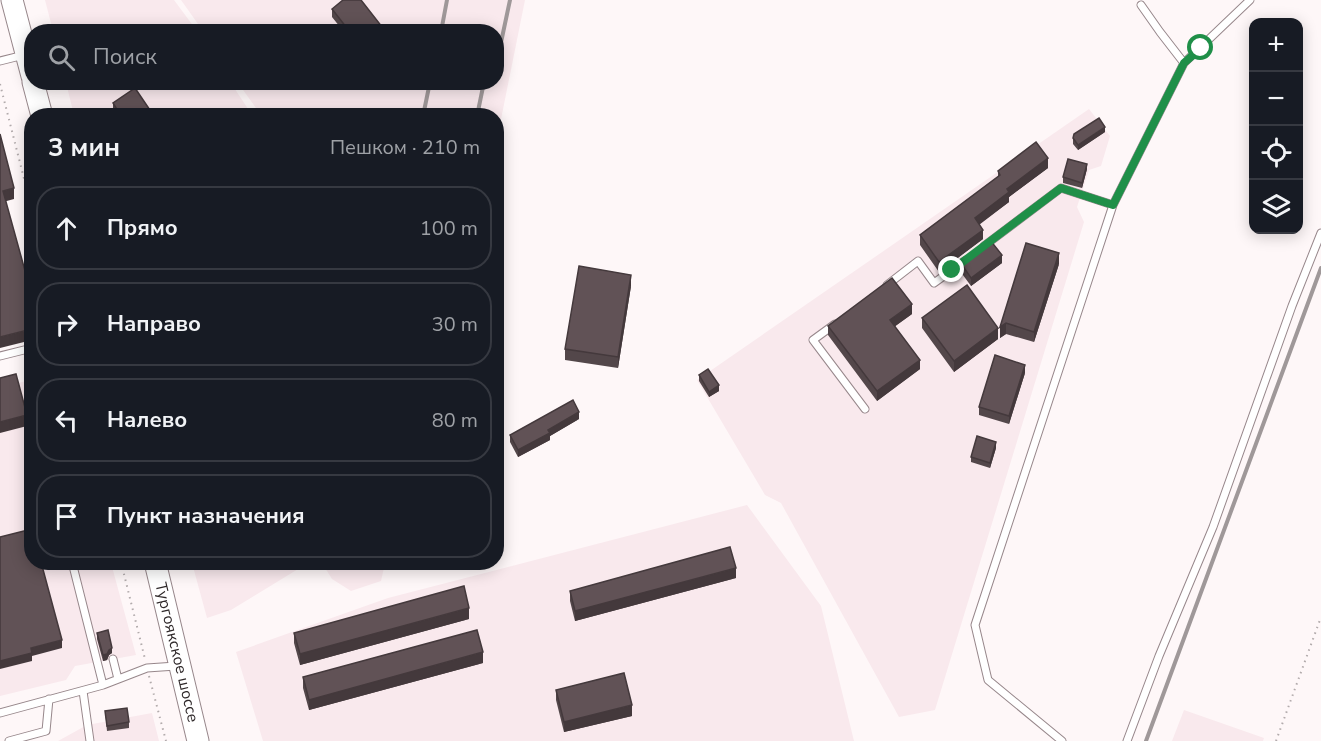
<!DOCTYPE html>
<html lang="ru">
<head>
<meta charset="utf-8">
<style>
  :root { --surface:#171b24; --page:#20242c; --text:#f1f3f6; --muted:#9ea1a6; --line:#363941 }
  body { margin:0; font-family:"Nunito Sans",sans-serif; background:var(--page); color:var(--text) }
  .controls { position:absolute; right:18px; top:18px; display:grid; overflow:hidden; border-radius:12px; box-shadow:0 3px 15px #0003 }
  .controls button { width:54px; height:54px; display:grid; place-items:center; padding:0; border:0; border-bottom:2px solid var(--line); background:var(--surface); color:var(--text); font:30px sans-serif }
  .stop { position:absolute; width:18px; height:18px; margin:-14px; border:4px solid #1f8f48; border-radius:50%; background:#fff }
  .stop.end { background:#1f8f48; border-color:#fff; box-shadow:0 2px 6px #0008 }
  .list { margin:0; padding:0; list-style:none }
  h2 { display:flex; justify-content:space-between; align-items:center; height:78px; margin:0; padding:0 24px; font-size:26px }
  h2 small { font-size:20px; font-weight:400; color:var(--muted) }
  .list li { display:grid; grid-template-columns:39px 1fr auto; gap:18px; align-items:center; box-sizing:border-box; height:84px; margin:0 12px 12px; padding:0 12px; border:2px solid var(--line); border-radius:24px }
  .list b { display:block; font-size:22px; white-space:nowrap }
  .list em { font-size:20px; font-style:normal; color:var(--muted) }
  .icon { flex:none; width:33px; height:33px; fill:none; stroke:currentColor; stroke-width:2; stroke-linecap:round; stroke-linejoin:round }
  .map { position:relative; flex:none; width:1321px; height:741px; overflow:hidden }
  .search { position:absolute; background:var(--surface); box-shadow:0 3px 15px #0003; left:24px; top:24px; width:480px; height:66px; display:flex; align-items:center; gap:15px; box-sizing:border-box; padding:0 21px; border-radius:24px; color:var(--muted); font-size:22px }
  .panel { position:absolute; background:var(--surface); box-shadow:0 3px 15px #0003; left:24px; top:108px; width:480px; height:462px; border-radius:24px }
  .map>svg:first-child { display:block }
  .built { fill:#f9e9ed }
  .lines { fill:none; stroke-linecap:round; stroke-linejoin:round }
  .lane-casing { stroke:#97878b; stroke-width:9 }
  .primary-casing { stroke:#97878b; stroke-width:23 }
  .path { stroke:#b2abac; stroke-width:2; stroke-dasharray:1.5 4.5; stroke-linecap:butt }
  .lane { stroke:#fff; stroke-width:7 }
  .primary { stroke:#fff; stroke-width:21 }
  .rail { stroke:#9f9899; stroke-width:4 }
  .wall { fill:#53474a }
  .shaded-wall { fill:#44393c }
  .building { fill:#615256; stroke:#44393c; stroke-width:1.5 }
  .route { stroke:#1f8f48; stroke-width:8 }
  .labels { text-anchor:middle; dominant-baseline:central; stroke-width:6; stroke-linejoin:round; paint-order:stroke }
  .street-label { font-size:16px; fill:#2f292a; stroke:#fff }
</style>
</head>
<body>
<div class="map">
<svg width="1321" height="741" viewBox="0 0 1321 741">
  <rect width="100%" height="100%" fill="#fef7f8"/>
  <path class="built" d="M 45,0 L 174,0 L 197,31 L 53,31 Z
    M 181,0 L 525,0 L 497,139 L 496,116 L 261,115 L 238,83 L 496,82 L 496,32 L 203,31 Z
    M 66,83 L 231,83 L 252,115 L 74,115 Z
    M 1089,109 L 1110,136 L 1101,166 L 1089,170 L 1077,207 L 1084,222 L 935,710 L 899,717 L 781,503 L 765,495 L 697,380 Z
    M 31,380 L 32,562 L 111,563 L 136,655 L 75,666 L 66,680 L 0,696 L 0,387 Z
    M 747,505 L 821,606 L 854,741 L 263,741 L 236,652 L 388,598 Z
    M 192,563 L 192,562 L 308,563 L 231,610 L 207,618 Z
    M 322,563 L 385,563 L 381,581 L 351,591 L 332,579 Z
    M 1184,710 L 1264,738 L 1263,741 L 1172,741 Z
    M 152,713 L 159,741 L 58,741 L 87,725 Z"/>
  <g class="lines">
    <defs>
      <path id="lane" d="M 1141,5 L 1160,32 L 1184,63
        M 0,61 L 24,55
        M 984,246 L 1061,188 L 1113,205
        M 887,285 L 918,261 L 934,283 L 966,260
        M 835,324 L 813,340 L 865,409
        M 0,356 L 32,348
        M 30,389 L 32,397
        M 72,562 L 103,685
        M 113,659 L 118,679
        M 83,691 L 90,741
        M 0,713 L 103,685 L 147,668 L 176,666
        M 9,741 L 46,731 L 49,699
        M 1062,741 L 988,680 L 975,625 L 1113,205 L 1184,63 L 1250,0
        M 1127,741 L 1159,656 L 1213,527 L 1292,306 L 1321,233"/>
      <g id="primary">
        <path d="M 12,0 L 32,76"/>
        <path d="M 33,82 L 42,116"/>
        <path id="s1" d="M 155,562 L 198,741"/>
      </g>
    </defs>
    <use href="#lane" class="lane-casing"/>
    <use href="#primary" class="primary-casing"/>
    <path class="path" d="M 0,84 L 32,210
      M 121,562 L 145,659
      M 149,676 L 166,741
      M 1276,741 L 1321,617"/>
    <use href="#lane" class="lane"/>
    <use href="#primary" class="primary"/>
    <path class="rail" d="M 441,32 L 447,0
      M 496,66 L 510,0
      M 423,116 L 430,82
      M 477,116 L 484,82
      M 1146,741 L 1321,268"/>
  </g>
  <path class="wall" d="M 332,9 L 386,32 L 344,32 L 332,17 Z
    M 113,103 L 154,116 L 116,116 L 113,111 Z
    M 1105,132 L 1078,150 L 1073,144 L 1073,138 Z
    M 1048,168 L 1009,197 L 1009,202 L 979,224 L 983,239 L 939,272 L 920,245 L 920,235 L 998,177 L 998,171 Z
    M 1087,169 L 1082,188 L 1063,183 L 1063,177 Z
    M 960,262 L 1002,263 L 971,286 L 960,271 Z
    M 1059,264 L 1034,342 L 1006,334 L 1000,338 L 1000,327 Z
    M 631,286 L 618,368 L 565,360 L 565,349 Z
    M 912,314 L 895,326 L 920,369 L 877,401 L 828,335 L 828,326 Z
    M 922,318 L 998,339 L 954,372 L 922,328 Z
    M 1025,373 L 1009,424 L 979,415 L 979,407 Z
    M 699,375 L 719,391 L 709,397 L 699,381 Z
    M 579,419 L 550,436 L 550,440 L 518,457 L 510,442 L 510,435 Z
    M 996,448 L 990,468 L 971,462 L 971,457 Z
    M 736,578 L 575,621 L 570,601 L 570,591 Z
    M 469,619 L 300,665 L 294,643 L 294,633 Z
    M 97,633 L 112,653 L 109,655 L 107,660 L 103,661 L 97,639 Z
    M 483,663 L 309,710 L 303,688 L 303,677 Z
    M 556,690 L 632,716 L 564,732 L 556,700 Z
    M 105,711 L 129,722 L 129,728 L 107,731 Z"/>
  <path class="shaded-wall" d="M 1105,127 L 1105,132 L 1078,150 L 1078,145 Z
    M 1048,158 L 1048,168 L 1009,197 L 1009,202 L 975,228 L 975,218 L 1007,189 Z
    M 1087,164 L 1087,169 L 1082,188 L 1082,183 Z
    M 14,188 L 14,199 L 3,202 L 3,191 Z
    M 983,230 L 983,239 L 939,272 L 939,262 Z
    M 1059,253 L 1059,264 L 1034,342 L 1034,332 Z
    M 1002,255 L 1002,263 L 971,286 L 971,278 Z
    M 631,275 L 631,286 L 618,368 L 618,357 Z
    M 912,304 L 912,314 L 890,330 L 890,320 Z
    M 1006,323 L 1006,334 L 1000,338 L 1000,327 Z
    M 998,328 L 998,339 L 954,372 L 954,361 Z
    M 32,329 L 32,340 L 0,348 L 0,337 Z
    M 920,360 L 920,369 L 877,401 L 877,391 Z
    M 1025,365 L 1025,373 L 1009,424 L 1009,416 Z
    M 719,385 L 719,391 L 709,397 L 709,392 Z
    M 579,412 L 579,419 L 550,436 L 550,440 L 518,457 L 518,450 L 548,430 Z
    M 27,415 L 27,426 L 0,433 L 0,422 Z
    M 996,442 L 996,448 L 990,468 L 990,463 Z
    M 40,562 L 44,562 L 44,568 L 40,569 Z
    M 736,568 L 736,578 L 575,621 L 575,611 Z
    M 469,608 L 469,619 L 300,665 L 300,654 Z
    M 62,640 L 62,648 L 32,656 L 32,661 L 0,669 L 0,661 L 31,648 Z
    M 112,648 L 112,653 L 109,655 L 107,660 L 103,661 L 103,655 L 109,650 Z
    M 483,652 L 483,663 L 309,710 L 309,700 Z
    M 632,705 L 632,716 L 564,732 L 564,722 Z"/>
  <path class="building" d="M 343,0 L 361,0 L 386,32 L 350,32 L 332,9 Z
    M 135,88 L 154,116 L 121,116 L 113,103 Z
    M 1099,118 L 1105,127 L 1078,145 L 1073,138 L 1074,134 Z
    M 0,134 L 14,188 L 3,191 L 32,296 L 32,329 L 0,337 Z
    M 1036,142 L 1048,158 L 1007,189 L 1009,192 L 975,218 L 983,230 L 939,262 L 920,235 L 1000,175 L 998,171 Z
    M 1068,159 L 1087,164 L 1082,183 L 1063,177 Z
    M 990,240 L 1002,255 L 971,278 L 960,262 Z
    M 1026,243 L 1059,253 L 1034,332 L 1006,323 L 1000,327 Z
    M 579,266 L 631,275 L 618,357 L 565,349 Z
    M 892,278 L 912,304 L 890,320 L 920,360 L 877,391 L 828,326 Z
    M 967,285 L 998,328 L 954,361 L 922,318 Z
    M 995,355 L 1025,365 L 1009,416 L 979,407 Z
    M 708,369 L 719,385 L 709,392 L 699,375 Z
    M 16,374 L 27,415 L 0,422 L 0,378 Z
    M 573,400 L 579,412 L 548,430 L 550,433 L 518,450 L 510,435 Z
    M 977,436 L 996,442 L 990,463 L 971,457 Z
    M 32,529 L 32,562 L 41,562 L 62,640 L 31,648 L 32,653 L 0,661 L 0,537 Z
    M 730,547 L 736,568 L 575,611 L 570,591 Z
    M 464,586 L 469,608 L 300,654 L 294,633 Z
    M 108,630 L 112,648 L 109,650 L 107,654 L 103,655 L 97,633 Z
    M 477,630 L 483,652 L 309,700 L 303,677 Z
    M 624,673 L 632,705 L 564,722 L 556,690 Z
    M 127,708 L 129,722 L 107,726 L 105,711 Z"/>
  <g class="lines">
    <path class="route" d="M 952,270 L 1061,188 L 1113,205 L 1184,63 L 1201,48"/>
  </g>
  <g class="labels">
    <g class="street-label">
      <text stroke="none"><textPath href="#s1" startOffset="93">Тургоякское шоссе</textPath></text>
    </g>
  </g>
</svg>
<div class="controls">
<button>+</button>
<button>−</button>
<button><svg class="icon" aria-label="locate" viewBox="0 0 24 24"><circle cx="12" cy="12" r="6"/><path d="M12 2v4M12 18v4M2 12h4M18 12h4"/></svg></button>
<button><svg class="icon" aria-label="layers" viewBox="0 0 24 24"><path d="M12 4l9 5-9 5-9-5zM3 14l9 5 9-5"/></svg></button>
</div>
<div class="stop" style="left:1201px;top:48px"></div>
<div class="stop end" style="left:952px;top:270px"></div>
<div class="search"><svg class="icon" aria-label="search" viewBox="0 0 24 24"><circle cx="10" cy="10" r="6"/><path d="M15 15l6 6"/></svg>Поиск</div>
<section class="panel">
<h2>3 мин<small>Пешком · 210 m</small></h2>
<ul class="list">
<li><svg class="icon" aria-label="ahead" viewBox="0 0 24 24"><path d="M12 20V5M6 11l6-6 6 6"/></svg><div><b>Прямо</b></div><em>100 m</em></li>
<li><svg class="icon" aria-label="right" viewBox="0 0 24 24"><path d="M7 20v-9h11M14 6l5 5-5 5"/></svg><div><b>Направо</b></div><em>30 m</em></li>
<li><svg class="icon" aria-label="left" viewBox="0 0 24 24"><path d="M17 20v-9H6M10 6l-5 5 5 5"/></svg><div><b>Налево</b></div><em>80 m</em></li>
<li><svg class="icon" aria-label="arrive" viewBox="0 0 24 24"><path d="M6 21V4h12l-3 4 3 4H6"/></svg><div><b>Пункт назначения</b></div></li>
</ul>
</section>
</div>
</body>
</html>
